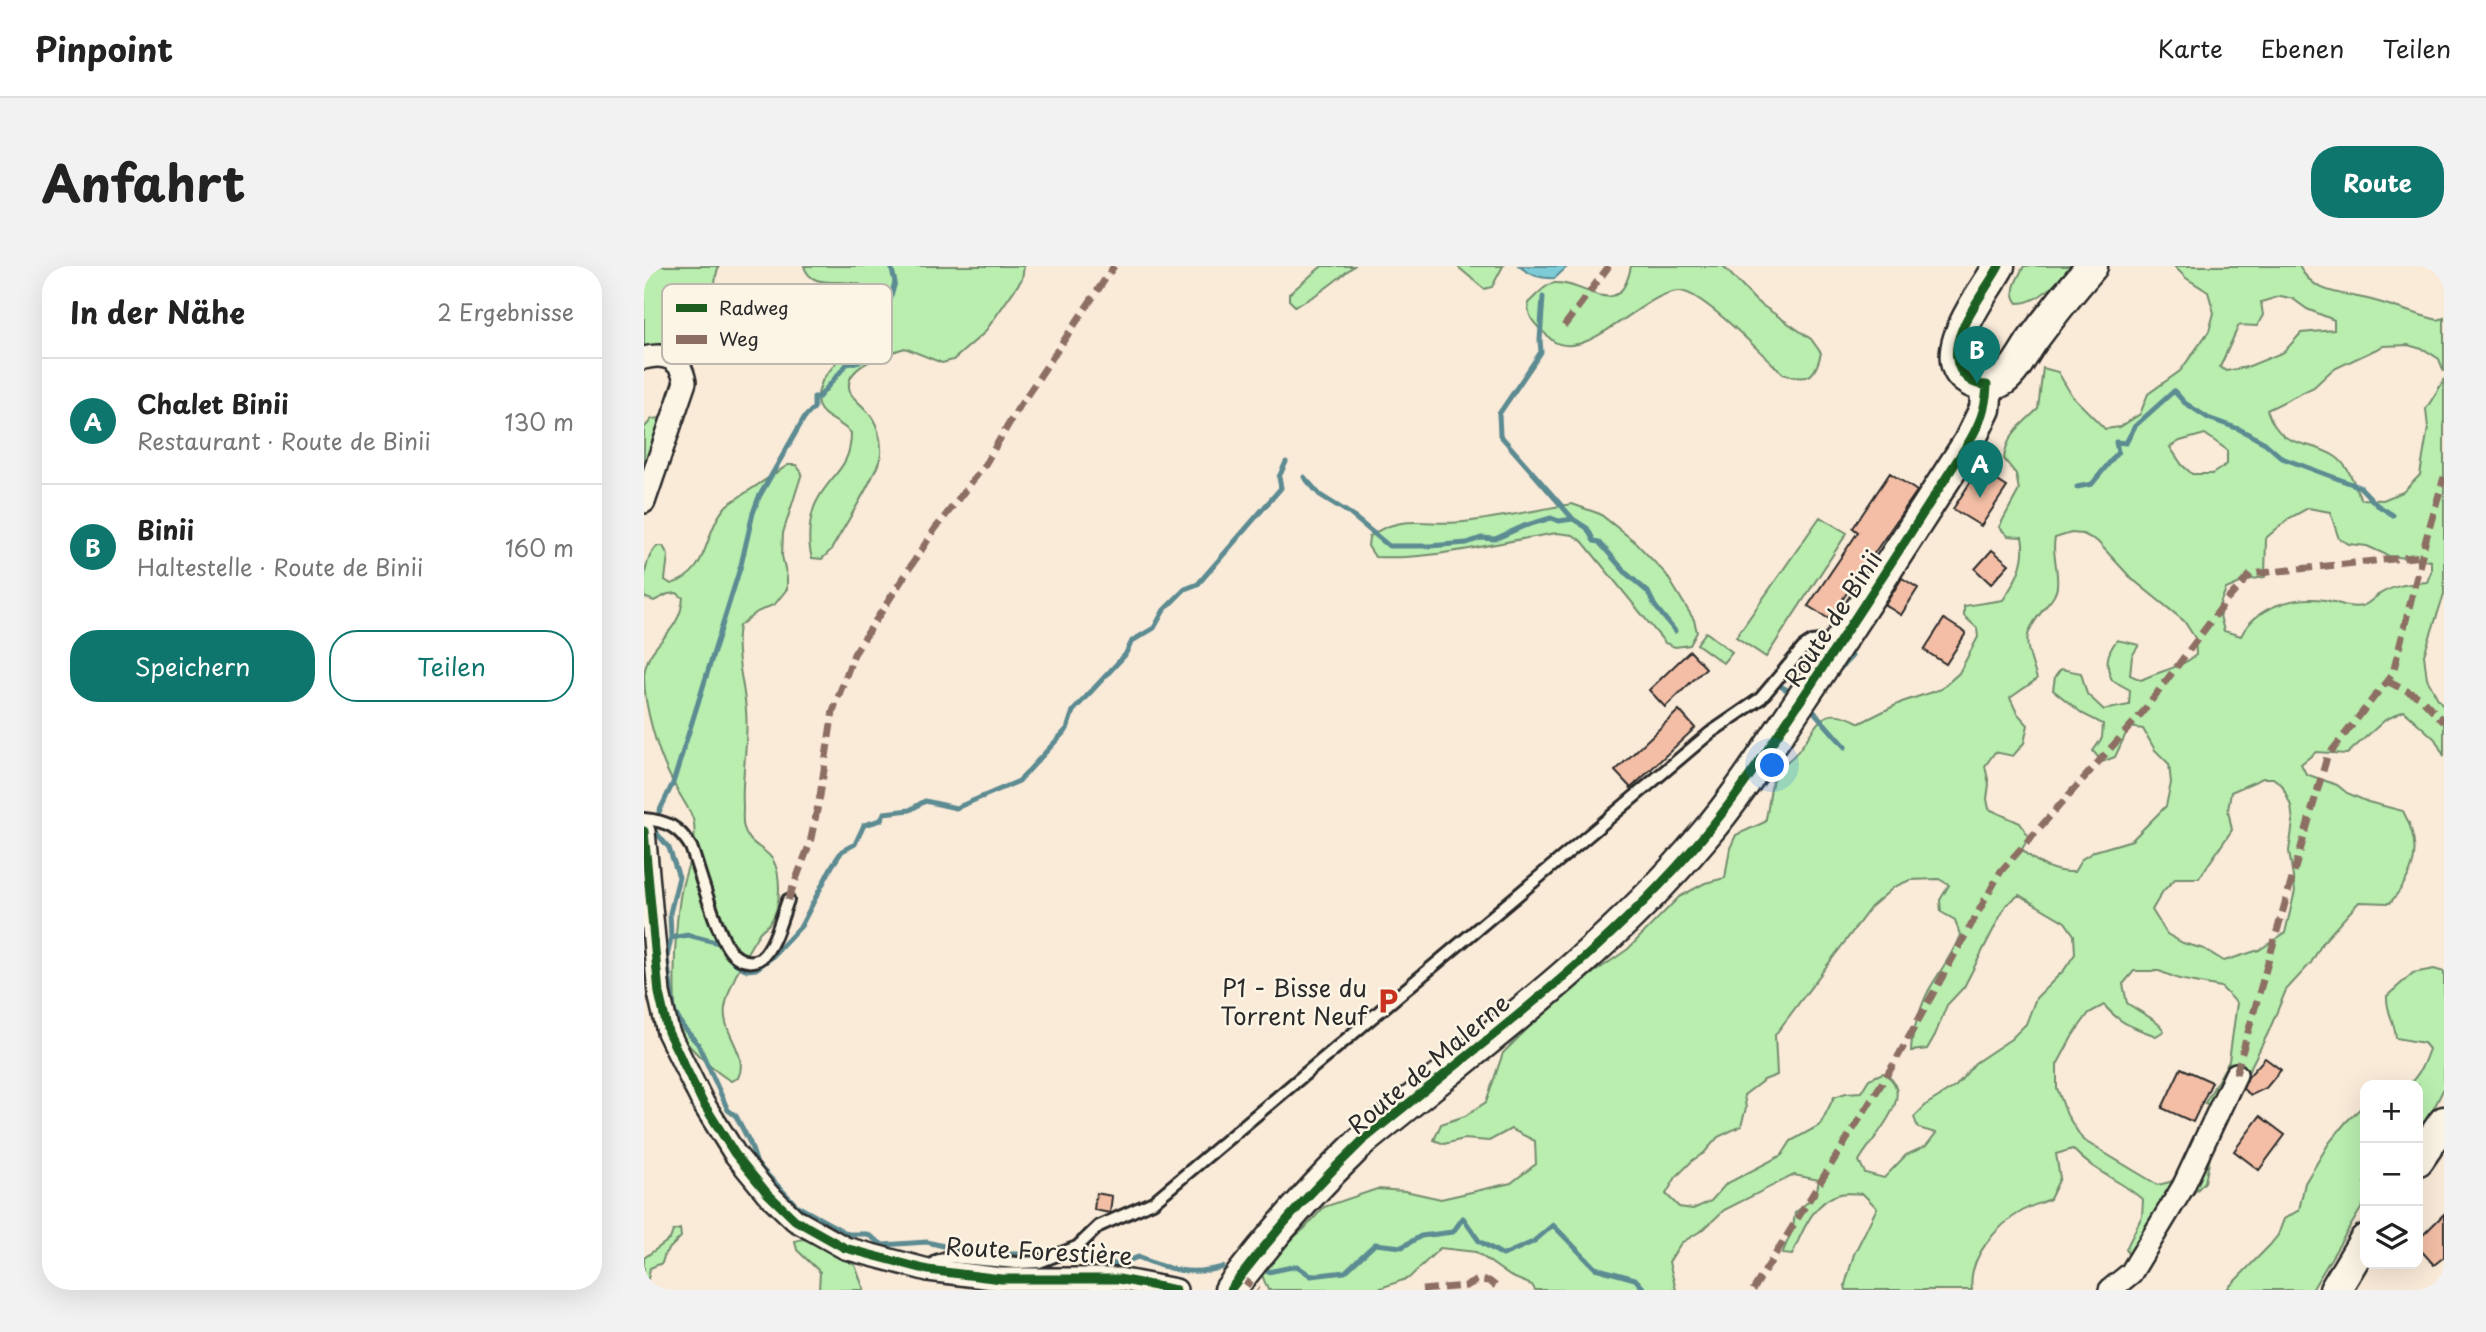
<!DOCTYPE html>
<html lang="de">
<head>
<meta charset="utf-8">
<style>
  :root { --surface:#fff; --page:#f2f2f2; --text:#222; --muted:#767676; --line:#e0e0e0; --accent:#0f766e }
  body { margin:0; font-family:"Playpen Sans",sans-serif; background:var(--page); color:var(--text) }
  .controls { position:absolute; right:21px; bottom:21px; display:grid; overflow:hidden; border-radius:14px; box-shadow:0 7px 28px #0002 }
  .controls button { width:63px; height:63px; display:grid; place-items:center; padding:0; border:0; border-bottom:2px solid var(--line); background:var(--surface); color:var(--text); font:35px sans-serif }
  .you { position:absolute; left:1129px; top:500px; width:24px; height:24px; margin:-18px; border:5px solid #fff; border-radius:50%; background:#1a73e8; box-shadow:0 0 0 10px #1a73e833 }
  .badge { display:grid; place-items:center; width:46px; height:46px; border-radius:50%; background:var(--accent); color:#fff; font-size:23px; font-weight:700 }
  .pin { position:absolute; translate:-50% -58px; filter:drop-shadow(0 2px 4px #0008) }
  .pin::after { content:''; position:absolute; top:37px; width:24px; height:21px; background:inherit; clip-path:polygon(0 0,100% 0,50% 100%) }
  .list { margin:0; padding:0; list-style:none }
  h2 { display:flex; justify-content:space-between; align-items:center; height:91px; margin:0; padding:0 28px; font-size:30px }
  h2 small { font-size:23px; font-weight:400; color:var(--muted) }
  .list li { display:grid; grid-template-columns:46px 1fr auto; gap:21px; align-items:center; box-sizing:border-box; height:126px; padding:0 28px; border-top:2px solid var(--line) }
  .list b { display:block; font-size:26px; white-space:nowrap }
  .list p { margin:0; font-size:23px; white-space:nowrap; color:var(--muted) }
  .list em { font-size:23px; font-style:normal; color:var(--muted) }
  .actions { display:flex; gap:14px; padding:21px 28px }
  .actions a { flex:1; padding:16px 0; border:2px solid var(--accent); border-radius:28px; text-align:center; font-size:24px; color:var(--accent) }
  .actions .main { background:var(--accent); color:#fff }
  .icon { flex:none; width:38px; height:38px; fill:none; stroke:currentColor; stroke-width:2; stroke-linecap:round; stroke-linejoin:round }
  .map { position:relative; flex:none; width:1800px; height:1024px; overflow:hidden; border-radius:28px }
  header { display:flex; align-items:center; gap:42px; box-sizing:border-box; height:98px; padding:0 35px; background:var(--surface); border-bottom:2px solid var(--line) }
  header strong { font-size:33px }
  nav { display:flex; gap:38px; margin-inline-start:auto; font-size:24px }
  .intro { display:flex; align-items:center; justify-content:space-between; box-sizing:border-box; height:168px; padding:0 42px }
  h1 { margin:0; font-size:49px }
  .button { padding:18px 32px; border-radius:28px; background:var(--accent); color:#fff; font-size:24px; font-weight:700 }
  main { display:flex; gap:42px; padding:0 42px }
  aside { flex:1; background:var(--surface); border-radius:28px; box-shadow:0 7px 28px #0002 }
  .map>svg:first-child { display:block }
  .green { fill:#b9eeaf; stroke:#728c6d; stroke-width:2; fill-rule:evenodd }
  .water { fill:#7bcbd6; stroke:#5b8b92; stroke-width:2 }
  .lines { fill:none; stroke-linecap:round; stroke-linejoin:round }
  .stream { stroke:#5b8b92; stroke-width:5 }
  .building { fill:#f3bea5; stroke:#2b2b2b; stroke-width:2 }
  .lane-casing { stroke:#2b2b2b; stroke-width:16 }
  .street-casing { stroke:#2b2b2b; stroke-width:26 }
  .secondary-casing { stroke:#2b2b2b; stroke-width:35 }
  .lane { stroke:#fcf5e5; stroke-width:10 }
  .street { stroke:#fcf5e5; stroke-width:21 }
  .secondary { stroke:#fcf5e5; stroke-width:30 }
  .quiet { stroke:#8d6e63; stroke-width:7; stroke-dasharray:14 7; stroke-linecap:butt }
  .cycleway-casing { stroke:#fcf5e5; stroke-width:13 }
  .cycleway { stroke:#1b5e20; stroke-width:9 }
  .labels { text-anchor:middle; dominant-baseline:central; stroke-width:5; stroke-linejoin:round; paint-order:stroke }
  .street-label { font-size:24px; fill:#2b2b2b; stroke:#fcf5e5 }
  .poi-label { font-size:24px; fill:#2b2b2b; stroke:#fcf5e5; text-anchor:end }
  .key { fill:#fcf5e5; stroke:#bdb8ad; stroke-width:2 }
  .key-label { font-size:19px; fill:#2b2b2b }
</style>
</head>
<body>
<header>
<strong>Pinpoint</strong>
<nav><a>Karte</a><a>Ebenen</a><a>Teilen</a></nav>
</header>
<div class="intro"><h1>Anfahrt</h1><a class="button">Route</a></div>
<main>
<aside>
<h2>In der Nähe<small>2 Ergebnisse</small></h2>
<ul class="list">
<li><span class="badge">A</span><div><b>Chalet Binii</b><p>Restaurant · Route de Binii</p></div><em>130 m</em></li>
<li><span class="badge">B</span><div><b>Binii</b><p>Haltestelle · Route de Binii</p></div><em>160 m</em></li>
</ul>
<div class="actions"><a class="main">Speichern</a><a>Teilen</a></div>
</aside>
<div class="map">
<svg width="1800" height="1024" viewBox="0 0 1800 1024">
  <rect width="100%" height="100%" fill="#faead8"/>
  <filter id="ink" filterUnits="userSpaceOnUse"><feTurbulence type="fractalNoise" baseFrequency=".0143" numOctaves="2"/><feDisplacementMap in="SourceGraphic" scale="14" xChannelSelector="R" yChannelSelector="G"/><feConvolveMatrix kernelMatrix="1 2 1 2 8 2 1 2 1" color-interpolation-filters="sRGB"/></filter>
  <g filter="url(#ink)">
    <path class="green" d="M 0,0 L 75,0 C 69,13 72,23 70,37 C 67,57 18,78 0,86 Z
      M 160,0 L 380,0 L 378,13 L 340,67 L 309,94 L 298,97 L 261,82 C 243,88 194,101 207,128 C 210,133 218,139 222,144 C 233,155 238,173 237,188 C 236,204 197,266 187,284 L 178,293 L 168,292 C 163,276 165,248 174,233 C 188,207 207,202 207,167 C 188,147 162,152 179,113 L 229,50 L 234,33 C 215,0 169,32 160,0 Z
      M 678,0 L 710,0 C 691,15 674,30 651,40 L 645,34 L 645,28 Z
      M 813,0 L 859,0 L 848,21 L 840,23 Z
      M 987,0 L 1079,0 L 1112,35 L 1167,73 L 1177,87 C 1171,112 1164,116 1139,108 C 1121,91 1057,24 1035,25 C 1000,26 944,97 909,75 C 905,72 901,67 897,64 C 888,55 884,50 884,37 C 891,31 901,18 911,17 C 941,15 976,58 987,0 Z
      M 1380,0 L 1427,0 C 1415,15 1395,37 1374,37 C 1364,25 1374,12 1380,0 Z
      M 1530,0 L 1655,0 C 1671,31 1703,26 1731,35 C 1753,41 1773,49 1794,54 L 1800,52 L 1800,106 L 1795,93 L 1781,84 L 1764,79 L 1739,80 L 1688,104 L 1670,121 L 1623,144 C 1638,187 1663,171 1692,191 C 1706,201 1710,219 1717,233 L 1739,234 L 1759,226 L 1776,209 L 1784,162 L 1782,143 L 1800,114 L 1800,328 L 1780,389 L 1783,413 L 1794,433 L 1800,440 L 1800,490 L 1791,473 L 1760,445 L 1741,454 L 1703,488 L 1672,486 L 1657,498 L 1662,508 L 1693,519 L 1703,527 L 1724,536 L 1759,545 C 1779,581 1772,606 1746,637 L 1715,636 L 1679,676 L 1667,697 L 1642,724 L 1624,767 L 1583,848 L 1561,837 L 1585,795 L 1593,737 L 1577,721 L 1535,713 L 1515,705 L 1490,705 L 1479,718 L 1483,737 C 1495,746 1513,753 1520,765 L 1512,770 C 1489,761 1476,758 1460,739 L 1445,747 L 1429,769 L 1413,799 L 1413,822 L 1423,849 L 1439,874 L 1514,919 L 1526,916 L 1568,882 L 1561,916 L 1549,928 L 1528,924 L 1486,993 L 1482,983 L 1498,950 L 1499,934 C 1477,914 1449,906 1429,883 L 1412,888 L 1416,912 L 1406,933 C 1398,937 1388,939 1380,944 C 1353,959 1323,992 1328,1024 L 1202,1024 L 1201,1019 L 1210,988 L 1233,942 L 1219,928 C 1212,928 1203,926 1196,928 C 1169,935 1158,966 1148,989 L 1138,988 L 1149,962 L 1151,947 L 1172,929 L 1175,914 L 1150,909 L 1080,944 L 1060,963 L 1037,977 L 1025,996 L 1032,1024 L 891,1024 L 888,1019 L 866,1010 L 832,986 L 796,982 L 765,1012 L 731,1024 L 624,1024 L 616,1004 L 630,987 L 660,963 L 680,941 L 733,923 L 761,925 L 797,933 L 867,917 L 892,898 L 891,875 L 867,863 L 845,875 L 820,873 L 800,878 L 790,874 L 797,858 L 821,850 L 842,836 L 859,787 L 916,730 L 984,683 L 1035,631 L 1061,617 L 1081,612 L 1086,582 L 1092,569 L 1121,556 C 1125,543 1125,527 1129,514 C 1132,503 1147,494 1154,485 C 1175,460 1175,435 1216,457 L 1258,436 L 1297,423 L 1315,407 L 1334,371 L 1333,362 L 1320,350 L 1320,340 L 1359,334 C 1372,315 1383,295 1378,271 L 1364,270 L 1355,261 L 1375,224 L 1372,208 L 1360,193 C 1362,169 1377,159 1394,143 L 1399,102 L 1414,106 L 1428,130 L 1461,163 L 1476,161 L 1496,148 L 1504,128 L 1536,105 L 1565,65 L 1570,47 L 1564,26 L 1542,12 ZM 1637,30 L 1649,33 L 1663,43 L 1690,54 L 1690,64 L 1657,67 L 1640,86 L 1603,101 L 1582,105 L 1576,101 L 1595,59 L 1613,60 L 1619,49 L 1617,36 ZM 1561,168 L 1583,184 L 1583,198 L 1568,208 L 1548,208 L 1538,199 L 1526,181 L 1536,175 ZM 1664,242 L 1686,246 L 1695,273 L 1705,278 L 1723,280 L 1745,290 L 1787,295 L 1787,306 L 1783,316 C 1766,318 1750,319 1736,328 C 1730,331 1725,338 1718,340 C 1704,343 1694,336 1681,334 C 1650,330 1612,340 1597,370 L 1580,365 L 1574,342 L 1582,323 L 1603,314 L 1621,311 L 1622,272 L 1644,253 ZM 1427,267 L 1439,268 L 1453,275 L 1487,312 L 1540,355 L 1551,372 L 1552,389 C 1535,403 1517,404 1497,414 L 1486,409 L 1488,390 L 1495,379 L 1473,374 C 1462,388 1461,398 1468,414 L 1486,424 L 1485,439 L 1460,444 L 1443,428 L 1437,407 L 1417,403 L 1411,411 L 1409,424 L 1439,448 L 1459,458 L 1458,472 L 1449,485 L 1458,496 L 1471,491 L 1485,461 L 1499,463 L 1511,484 L 1525,498 L 1527,517 L 1522,540 L 1488,574 L 1451,585 L 1438,593 L 1430,606 C 1410,607 1392,597 1378,583 L 1385,571 L 1376,557 L 1345,543 L 1343,533 L 1345,518 L 1341,500 L 1351,486 L 1369,490 L 1380,477 L 1384,459 L 1373,447 L 1366,432 L 1393,413 C 1381,373 1376,372 1403,339 C 1408,334 1413,326 1413,320 C 1415,303 1407,287 1411,272 ZM 1619,512 L 1629,512 L 1638,519 L 1647,540 L 1649,556 L 1645,585 L 1651,625 L 1641,667 L 1615,684 L 1580,695 L 1560,683 L 1539,677 L 1523,668 L 1508,644 L 1519,625 L 1532,612 L 1555,612 L 1588,564 L 1584,544 L 1587,526 ZM 1295,613 L 1305,619 L 1296,634 L 1297,646 L 1311,654 L 1316,669 C 1309,687 1299,701 1289,717 C 1279,732 1267,768 1267,785 L 1283,783 L 1291,769 L 1303,739 L 1320,721 L 1362,639 L 1375,629 L 1421,656 L 1430,669 L 1431,688 L 1420,704 L 1392,732 L 1382,758 L 1367,773 L 1331,797 L 1312,820 L 1283,838 L 1270,851 L 1274,862 L 1292,867 L 1282,880 L 1262,889 L 1240,912 L 1221,907 L 1215,895 C 1228,871 1276,827 1239,807 L 1225,813 L 1217,826 L 1202,827 L 1190,831 L 1176,859 L 1147,875 L 1138,889 L 1082,918 L 1067,935 L 1049,943 L 1035,941 L 1022,928 L 1032,911 L 1049,894 L 1060,887 L 1074,871 L 1097,860 L 1102,842 L 1100,829 L 1120,814 L 1133,809 L 1131,769 L 1227,641 L 1250,621 L 1266,614 Z
      M 16,152 L 18,162 L 0,204 L 0,162 L 8,153 Z
      M 144,199 L 152,199 L 158,207 L 139,267 L 138,290 L 143,311 L 143,323 L 131,338 L 113,346 L 95,360 C 90,388 100,416 102,444 C 105,476 97,509 99,540 C 99,547 98,556 100,562 C 108,589 135,576 135,623 C 135,635 133,648 125,658 C 121,662 116,664 114,669 C 102,687 84,721 81,742 C 77,767 106,789 94,812 L 87,815 C 74,808 43,781 37,768 C 25,743 32,649 38,621 C 43,600 55,574 49,553 C 46,543 34,527 29,516 C 14,489 0,441 0,410 C 3,375 36,370 39,332 L 33,327 L 24,328 L 10,335 L 0,331 C 0,313 0,294 13,280 L 19,280 L 24,289 L 21,314 L 27,318 C 67,307 58,266 83,239 Z
      M 928,238 L 956,248 L 990,275 L 1022,308 L 1050,354 L 1053,366 L 1046,379 L 1031,381 L 1021,377 L 939,276 L 929,269 L 913,267 C 853,276 792,294 731,291 L 724,280 L 725,271 C 755,247 785,260 820,256 C 856,252 892,244 928,238 Z
      M 1176,251 L 1203,267 L 1122,391 L 1092,371 Z
      M 1062,366 L 1088,386 L 1079,397 L 1053,378 Z
      M 1790,703 L 1800,706 L 1800,822 L 1790,842 L 1788,856 L 1774,871 L 1774,819 L 1763,819 C 1775,811 1780,797 1785,783 L 1780,777 L 1752,772 C 1751,757 1742,745 1743,730 L 1769,707 Z
      M 1721,838 L 1721,936 L 1668,1024 L 1582,1024 L 1626,979 L 1634,969 L 1640,953 L 1655,944 L 1661,917 L 1685,877 L 1702,856 Z
      M 36,963 L 37,971 L 21,987 L 18,997 L 6,1002 L 4,1013 L 0,1016 L 0,992 L 26,973 L 29,965 Z
      M 158,973 L 167,975 L 211,999 L 220,1024 L 175,1024 L 176,1006 L 153,984 L 151,975 Z"/>
    <path class="water" d="M 875,0 L 924,0 L 911,12 C 896,13 886,9 875,0 Z"/>
    <g class="lines">
      <path class="stream" d="M 899,31 L 896,74 L 897,86 L 855,148 L 856,169 L 929,253
        M 660,211 L 676,229 L 705,247 L 745,280 L 785,280 L 823,277 L 837,272 L 851,273 L 880,260 L 907,252 L 915,255 L 929,253 L 943,262 L 950,275 L 955,276 L 983,308 L 1004,326 L 1011,340 L 1031,365
        M 1433,221 L 1448,218 L 1474,186 L 1472,176 L 1482,177 L 1491,160 L 1530,125 L 1541,137 L 1564,152 L 1595,163 L 1621,177 L 1638,192 L 1716,221 L 1733,239 L 1749,249
        M 1190,409 L 1208,390
        M 1138,421 L 1148,427
        M 1164,439 L 1201,481
        M 15,546 L 29,517 L 97,299 L 109,247 L 115,231 L 160,152 L 170,142 L 170,131 L 175,131 L 203,98 L 216,95 L 233,65 L 246,57 L 243,45 L 251,16 L 247,0
        M 11,565 L 25,582 L 35,611 L 26,647 L 27,672 L 23,691 L 30,745 L 39,761 L 54,778 L 84,844 L 92,850 L 106,877 L 113,898 L 153,940 L 204,968 L 223,968 L 239,979 L 283,976 L 333,988 L 398,988
        M 27,672 L 44,669 L 75,677 L 89,696 L 103,704 L 112,703 L 127,692 L 157,660 L 188,600 L 198,585 L 211,578 L 220,559 L 237,554 L 240,547 L 266,544 L 281,535 L 312,542 L 375,515 L 423,463 L 429,445 L 481,389 L 488,375 L 510,362 L 520,344 L 541,323 L 554,318 L 637,222 L 635,211 L 642,196
        M 449,992 L 474,999 L 494,991 C 524,1004 547,1010 579,1001
        M 624,1006 L 653,1000 L 667,1010 L 701,1006 L 731,978 L 758,981 L 777,970 L 809,966 L 819,952 L 835,975 L 859,989 L 889,976 L 909,959 L 951,1002 L 991,1013 L 1001,1024"/>
    </g>
    <path class="building" d="M 1335,203 L 1363,221 L 1337,260 L 1309,243 Z
      M 1246,207 L 1273,225 L 1185,353 L 1164,340 L 1214,266 L 1209,262 Z
      M 1348,284 L 1365,298 L 1347,318 L 1331,303 Z
      M 1258,312 L 1274,322 L 1257,349 L 1241,339 Z
      M 1300,353 L 1322,367 L 1302,398 L 1280,384 Z
      M 1046,385 L 1062,402 L 1021,441 L 1005,424 Z
      M 1035,444 L 1051,462 L 987,522 L 971,505 Z
      M 1621,792 L 1637,804 L 1622,822 L 1607,829 L 1599,823 L 1604,811 Z
      M 1537,802 L 1568,816 L 1549,856 L 1518,842 Z
      M 1616,850 L 1641,869 L 1615,904 L 1590,885 Z
      M 452,927 L 468,930 L 466,947 L 450,944 Z
      M 1800,948 L 1800,991 L 1790,999 L 1774,981 L 1774,974 Z"/>
    <g class="lines">
      <defs>
        <path id="lane" d="M 0,553 C 23,555 35,561 47,581 C 55,603 74,673 88,687 C 95,694 107,699 117,692 C 130,682 138,650 144,634
          M 284,1004 L 292,995 L 305,991 L 373,997 L 395,996 L 433,981 L 455,960 L 509,936 L 1066,467 L 1117,432 L 1159,382 L 1168,376 L 1192,373"/>
        <path id="street" d="M 0,92 C 22,86 37,93 41,116 L 0,236
          M 0,565 L 15,727 L 24,766 L 59,837 L 91,888 L 123,927 L 151,954 L 201,982 L 284,1004 L 357,1013 L 475,1013 L 532,1024
          M 1466,1024 L 1487,1007 L 1539,921 L 1592,808"/>
        <path id="secondary" d="M 1355,0 C 1341,26 1284,95 1328,116 C 1338,121 1350,120 1359,114 C 1371,105 1379,88 1388,75 C 1407,49 1427,24 1448,0
          M 1774,894 L 1800,856
          M 586,1024 C 626,971 670,921 718,875 C 835,779 960,689 1058,572 C 1095,529 1125,481 1157,434 C 1214,349 1269,263 1325,176 L 1341,143 L 1343,119
          M 1691,1024 L 1721,974"/>
      </defs>
      <use href="#lane" class="lane-casing"/>
      <use href="#street" class="street-casing"/>
      <use href="#secondary" class="secondary-casing"/>
      <use href="#lane" class="lane"/>
      <use href="#street" class="street"/>
      <use href="#secondary" class="secondary"/>
      <path class="quiet" d="M 920,60 L 965,0
        M 1743,415 L 1777,432 L 1800,456
        M 144,634 L 166,577 L 176,530 L 189,445 L 210,388 L 291,263 L 340,200 L 373,144 L 470,0
        M 1592,808 L 1683,491 L 1749,407 L 1782,273 L 1800,211
        M 596,1011 L 614,1024
        M 778,1024 L 822,1020 L 834,1014 L 845,1015 L 853,1021 L 854,1024
        M 1109,1024 L 1251,796 L 1357,605 L 1498,447 L 1582,335 L 1607,308 L 1778,290"/>
      <defs>
        <path id="cycleway" d="M 0,565 L 15,727 L 24,766 L 59,837 L 91,888 L 123,927 L 151,954 L 201,982 L 284,1004 L 357,1013 L 475,1013 L 532,1024
          M 586,1024 C 626,971 670,921 718,875 C 835,779 960,689 1058,572 C 1095,529 1125,481 1157,434 C 1214,349 1269,263 1325,176 C 1336,157 1342,142 1343,119 C 1330,119 1322,114 1316,103 C 1300,73 1341,27 1355,0"/>
      </defs>
      <use href="#cycleway" class="cycleway-casing"/>
      <use href="#cycleway" class="cycleway"/>
    </g>
  </g>
  <defs>
    <symbol id="parking-bare" viewBox="-9 -9 18 18"><path d="M-3.5-5.5H1a3.5 3.5 0 0 1 0 7H-1V5.5H-3.5ZM-1-3.4V-.6H.8a1.4 1.4 0 0 0 0-2.8Z" fill="#c8321e" stroke="#fcf5e5" stroke-width="2.5" paint-order="stroke"/></symbol>
  </defs>
  <g fill-rule="evenodd">
    <use href="#parking-bare" x="725" y="716" width="38" height="38"/>
  </g>
  <g class="labels">
    <g class="street-label">
      <text transform="translate(1188 352) rotate(-57)">Route de Binii</text>
      <text transform="translate(784 797) rotate(-40)">Route de Malerne</text>
      <text transform="translate(395 984) rotate(3)">Route Forestière</text>
    </g>
    <g class="poi-label">
      <text x="723" y="721">P1 - Bisse du<tspan x="723" dy="28">Torrent Neuf</tspan></text>
    </g>
  </g>
  <rect x="18" y="18" width="230" height="80" rx="10" class="key"/>
  <rect x="32" y="38" width="31" height="8" fill="#1b5e20"/>
  <rect x="32" y="69" width="31" height="9" fill="#8d6e63"/>
  <g class="key-label">
    <text x="75" y="49">Radweg</text>
    <text x="75" y="80">Weg</text>
  </g>
</svg>
<div class="controls">
<button>+</button>
<button>−</button>
<button><svg class="icon" aria-label="layers" viewBox="0 0 24 24"><path d="M12 4l9 5-9 5-9-5zM3 14l9 5 9-5"/></svg></button>
</div>
<div class="you"></div>
<div class="pin badge" style="left:1336px;top:232px">A</div>
<div class="pin badge" style="left:1333px;top:118px">B</div>
</div>
</main>
</body>
</html>
